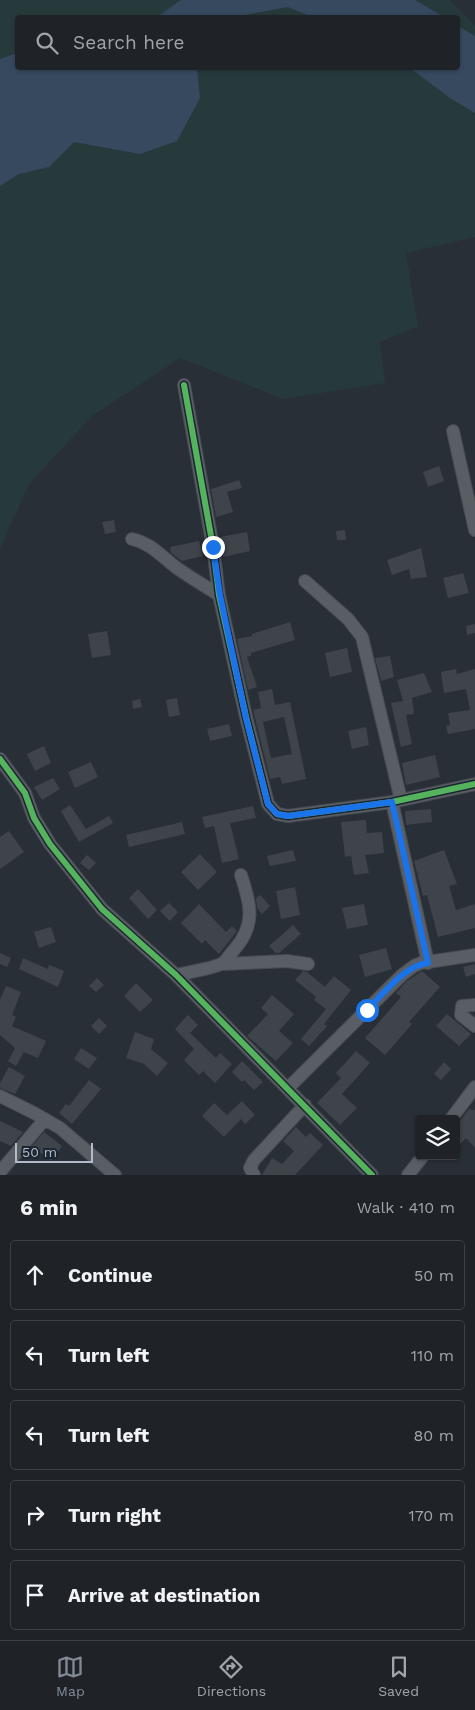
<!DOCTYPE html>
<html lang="en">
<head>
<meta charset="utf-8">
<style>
  :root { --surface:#1f2328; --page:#2c2f34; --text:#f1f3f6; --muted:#a1a4a8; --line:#3c4045; --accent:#828b95 }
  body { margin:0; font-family:"Work Sans",sans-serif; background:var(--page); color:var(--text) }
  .controls { position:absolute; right:15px; bottom:15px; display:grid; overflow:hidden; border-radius:5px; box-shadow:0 1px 4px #0004 }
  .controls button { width:45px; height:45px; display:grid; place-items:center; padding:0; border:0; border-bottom:1px solid var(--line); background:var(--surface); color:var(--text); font:25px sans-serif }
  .scale { position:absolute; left:15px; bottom:12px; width:78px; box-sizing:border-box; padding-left:5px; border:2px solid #b2bcc8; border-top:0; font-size:14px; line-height:18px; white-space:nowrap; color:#b2bcc8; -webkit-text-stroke:4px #1c2631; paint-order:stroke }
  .stop { position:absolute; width:15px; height:15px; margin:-11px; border:4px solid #1a73e8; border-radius:50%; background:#fff }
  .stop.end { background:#1a73e8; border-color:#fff; box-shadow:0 1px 5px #0008 }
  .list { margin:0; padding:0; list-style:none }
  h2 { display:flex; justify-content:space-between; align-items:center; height:65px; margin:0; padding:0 20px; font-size:21px }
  h2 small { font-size:16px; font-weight:400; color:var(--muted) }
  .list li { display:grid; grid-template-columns:32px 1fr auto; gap:15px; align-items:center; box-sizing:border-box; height:70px; margin:0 10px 10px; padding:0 10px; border:1px solid var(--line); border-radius:5px }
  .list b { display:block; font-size:19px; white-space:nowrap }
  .list em { font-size:16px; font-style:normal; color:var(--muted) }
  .icon { flex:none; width:28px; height:28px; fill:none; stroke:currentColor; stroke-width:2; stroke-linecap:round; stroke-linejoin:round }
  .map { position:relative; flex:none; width:475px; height:1175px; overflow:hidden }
  .search { position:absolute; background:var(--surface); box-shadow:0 1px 4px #0004; left:15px; right:15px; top:15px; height:55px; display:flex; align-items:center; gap:12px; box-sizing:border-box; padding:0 18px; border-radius:5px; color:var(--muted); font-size:19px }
  .sheet { height:465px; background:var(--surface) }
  nav { display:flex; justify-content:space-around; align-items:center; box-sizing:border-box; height:70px; border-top:1px solid var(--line); background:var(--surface); font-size:14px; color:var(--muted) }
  nav a { display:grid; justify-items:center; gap:2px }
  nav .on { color:var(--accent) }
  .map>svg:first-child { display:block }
  .green { fill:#263a3c; fill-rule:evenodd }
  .water { fill:#36495f }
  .building { fill:#3e444a; fill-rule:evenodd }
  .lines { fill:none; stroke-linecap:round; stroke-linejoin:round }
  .minor-casing { stroke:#474b51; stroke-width:14 }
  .minor { stroke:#595e64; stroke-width:12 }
  .cycleway-casing { stroke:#1c2631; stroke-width:9 }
  .cycleway { stroke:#56b35d; stroke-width:6 }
  .route { stroke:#1a73e8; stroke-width:6 }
</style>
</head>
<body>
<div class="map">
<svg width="475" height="1175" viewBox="0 0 475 1175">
  <rect width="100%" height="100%" fill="#292f36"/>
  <path class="green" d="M 0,0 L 449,0 L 475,25 L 475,237 L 406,253 L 418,326 L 380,342 L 385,383 L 283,399 L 180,358 L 92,416 L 29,484 L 0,549 ZM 18,18 L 458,18 L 458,68 L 18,68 Z"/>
  <path class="water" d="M 181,0 L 415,0 L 444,17 L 312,17 L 288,7 L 245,15 L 241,17 L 157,17 Z
    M 458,26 L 475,36 L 475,113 L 450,98 L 410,68 L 458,68 Z
    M 17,53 L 18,68 L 197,68 L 200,98 L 177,141 L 140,154 L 74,142 L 49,167 L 19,174 L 0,186 L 0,59 Z"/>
  <path class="building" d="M 439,466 L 444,481 L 428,487 L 423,472 Z
    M 239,480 L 242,488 L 227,492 L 233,512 L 216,517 L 211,489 Z
    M 114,520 L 116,532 L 105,534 L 102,522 Z
    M 345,530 L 346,540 L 337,540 L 336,531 Z
    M 247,532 L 250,551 L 223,557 L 220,537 Z
    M 199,541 L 203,556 L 182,561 L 171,553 L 170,547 Z
    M 421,548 L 427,577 L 411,579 L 409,569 L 392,575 L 387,560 Z
    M 463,573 L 469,593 L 448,598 L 443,578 Z
    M 290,622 L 295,640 L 251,653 L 251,656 L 247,657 L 257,687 L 248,690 L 237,639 L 252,636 L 252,634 Z
    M 475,624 L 475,633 L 467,635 L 466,626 Z
    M 107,631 L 111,655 L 92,658 L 88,634 Z
    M 347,648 L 352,672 L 330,677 L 325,653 Z
    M 390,656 L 394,677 L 381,681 L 375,658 Z
    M 456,669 L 457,674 L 475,669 L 475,729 L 448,734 L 446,726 L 450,725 L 448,713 L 470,710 L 466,689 L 444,693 L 441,672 Z
    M 424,673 L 432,692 L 412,698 L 414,714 L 406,715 L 412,744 L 401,747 L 391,703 L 403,701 L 397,680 Z
    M 272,689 L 275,705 L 290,702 L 306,779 L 282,784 L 280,777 L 270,779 L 253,710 L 261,708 L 258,692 ZM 284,717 L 292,754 L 271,758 L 263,722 Z
    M 177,698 L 180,715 L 169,717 L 166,700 Z
    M 140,699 L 142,707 L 133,709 L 132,701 Z
    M 229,724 L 232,736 L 210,741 L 207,729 Z
    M 366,727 L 369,745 L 352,749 L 348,731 Z
    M 44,746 L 51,763 L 35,771 L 27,754 Z
    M 435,755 L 440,777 L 406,785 L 402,763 Z
    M 91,762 L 98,777 L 75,788 L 68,772 Z
    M 53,778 L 60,789 L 42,800 L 34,787 Z
    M 70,805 L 86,829 L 109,816 L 113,823 L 79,842 L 61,811 Z
    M 253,806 L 256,818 L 230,823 L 239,859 L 222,863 L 214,826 L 205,828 L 202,817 Z
    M 431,809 L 432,822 L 406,825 L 405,811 Z
    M 366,820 L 367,833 L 382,832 L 384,853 L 365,855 L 369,873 L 354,875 L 351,856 L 345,857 L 341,822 Z
    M 182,822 L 185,834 L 129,847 L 126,835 Z
    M 9,831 L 24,852 L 0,869 L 0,837 Z
    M 293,850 L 296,861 L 270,866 L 267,856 Z
    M 444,850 L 457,884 L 449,886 L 456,910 L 475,904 L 475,928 L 438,937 L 427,895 L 423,896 L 414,861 Z
    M 200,854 L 217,872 L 198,890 L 181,872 Z
    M 87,855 L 96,863 L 89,870 L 80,863 Z
    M 295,887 L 300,915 L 281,919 L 276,891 Z
    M 138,889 L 157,910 L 148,919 L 129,898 Z
    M 260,895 L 270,906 L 262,914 L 257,908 L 256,898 Z
    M 169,903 L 178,912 L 170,921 L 160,911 Z
    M 199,904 L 226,932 L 232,926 L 237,931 L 219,954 L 205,940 L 202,944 L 181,923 Z
    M 364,904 L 368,925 L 347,929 L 342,908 Z
    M 293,925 L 301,934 L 279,953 L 276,953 L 269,946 Z
    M 51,927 L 56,942 L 39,948 L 34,932 Z
    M 386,948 L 392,969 L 365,977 L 359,955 Z
    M 0,953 L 11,958 L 7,967 L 0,964 Z
    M 23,958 L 48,969 L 49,965 L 64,971 L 58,987 L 19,969 Z
    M 475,964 L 475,974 L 466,977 L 463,967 Z
    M 303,971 L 307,972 L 325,987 L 334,976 L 351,990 L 324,1024 L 327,1026 L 309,1046 L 301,1039 L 326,1009 L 314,1000 L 316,997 L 295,980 Z
    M 422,971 L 440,987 L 409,1022 L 412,1024 L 385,1055 L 365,1038 L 401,997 L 396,993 L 407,981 Z
    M 97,978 L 104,985 L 96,992 L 89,986 Z
    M 136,983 L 153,1000 L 140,1012 L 124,996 Z
    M 6,986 L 21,992 L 12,1015 L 16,1017 L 12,1026 L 46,1041 L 38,1058 L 24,1052 L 16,1066 L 8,1061 L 15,1048 L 0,1035 L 0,1000 Z
    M 272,995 L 294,1014 L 279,1031 L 293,1043 L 276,1061 L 247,1036 L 268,1014 L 261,1008 Z
    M 447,1014 L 471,1034 L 459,1046 L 436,1026 Z
    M 188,1015 L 198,1025 L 190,1033 L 216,1058 L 220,1053 L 232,1064 L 215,1083 L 203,1071 L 199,1075 L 184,1060 L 194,1049 L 175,1029 Z
    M 99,1018 L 107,1026 L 99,1034 L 91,1026 Z
    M 135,1032 L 154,1039 L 151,1049 L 168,1063 L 157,1076 L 144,1064 L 126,1058 Z
    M 81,1048 L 97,1058 L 89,1069 L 74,1059 Z
    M 356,1051 L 370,1063 L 342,1094 L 357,1108 L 340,1125 L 317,1103 L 341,1078 L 336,1073 Z
    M 242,1061 L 263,1082 L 254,1090 L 244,1080 L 242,1082 L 232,1072 Z
    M 444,1062 L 451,1069 L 441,1080 L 434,1074 Z
    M 9,1067 L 25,1076 L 15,1094 L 0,1088 L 0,1083 Z
    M 89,1080 L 101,1089 L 72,1124 L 59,1113 L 66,1104 L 69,1106 Z
    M 242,1101 L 255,1115 L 245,1124 L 241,1119 L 224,1137 L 202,1116 L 214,1103 L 227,1115 Z
    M 469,1109 L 475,1110 L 475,1148 L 466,1138 L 456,1148 L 456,1135 L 460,1131 L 460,1121 Z
    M 0,1121 L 23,1132 L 11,1146 L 0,1141 Z
    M 296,1127 L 306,1137 L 310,1133 L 323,1145 L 295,1175 L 262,1175 L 272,1158 L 282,1164 L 294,1151 L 283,1141 Z
    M 44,1132 L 62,1146 L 51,1161 L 32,1146 Z"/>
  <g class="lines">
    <defs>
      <path id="minor" d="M 184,385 L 213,547 L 219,595 L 246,717 L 268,804 L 277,814 L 288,816 L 392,802 L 475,784
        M 453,431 L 475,530
        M 132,539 C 151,543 162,557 177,568 C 191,578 205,586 219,595
        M 305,581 L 348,619 L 362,637 L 401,800
        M 0,759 L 25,793 L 34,818 L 50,844 L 102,909 L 176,975 L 372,1175
        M 392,802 L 428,963
        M 222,964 L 287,961 L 308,964
        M 176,975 C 188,972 211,969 221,964 C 226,962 230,954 234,950 C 256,925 251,905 241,875
        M 475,1005 L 462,1006 L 461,1015 L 475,1026
        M 288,1088 L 402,975 L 414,966 L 421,963 L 475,955
        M 0,1096 L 34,1113 L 60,1128 L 115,1175
        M 451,1119 L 475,1087
        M 0,1172 L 45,1119
        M 254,1175 L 250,1168 L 254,1160 L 305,1105
        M 408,1175 L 423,1156"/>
    </defs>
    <use href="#minor" class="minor-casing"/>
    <use href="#minor" class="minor"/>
    <defs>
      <path id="cycleway" d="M 184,385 L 213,547 L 219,595 L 246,717 L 268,804 L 277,814 L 288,816 L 392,802 L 475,784
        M 0,759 L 25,793 L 34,818 L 50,844 L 102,909 L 176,975 L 372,1175"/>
    </defs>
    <use href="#cycleway" class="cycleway-casing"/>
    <use href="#cycleway" class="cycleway"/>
  </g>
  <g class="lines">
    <path class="route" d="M 213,547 L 220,595 L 246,718 L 268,804 L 277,814 L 288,816 L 392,802 L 428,963 C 405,965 383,994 367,1010"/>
  </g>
</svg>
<div class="controls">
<button><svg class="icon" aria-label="layers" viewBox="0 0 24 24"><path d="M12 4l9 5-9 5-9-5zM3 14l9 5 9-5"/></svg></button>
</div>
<div class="scale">50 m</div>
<div class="stop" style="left:367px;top:1010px"></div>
<div class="stop end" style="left:213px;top:547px"></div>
<div class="search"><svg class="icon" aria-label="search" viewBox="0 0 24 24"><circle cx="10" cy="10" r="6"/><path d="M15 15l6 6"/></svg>Search here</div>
</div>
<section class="sheet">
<h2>6 min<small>Walk · 410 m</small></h2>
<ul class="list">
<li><svg class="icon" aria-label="ahead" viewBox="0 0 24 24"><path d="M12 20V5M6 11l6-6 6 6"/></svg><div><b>Continue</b></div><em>50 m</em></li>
<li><svg class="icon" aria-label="left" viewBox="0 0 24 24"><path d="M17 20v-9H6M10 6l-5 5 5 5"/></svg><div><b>Turn left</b></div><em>110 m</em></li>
<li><svg class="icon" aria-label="left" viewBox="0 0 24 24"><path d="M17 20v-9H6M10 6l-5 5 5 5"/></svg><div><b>Turn left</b></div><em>80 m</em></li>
<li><svg class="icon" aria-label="right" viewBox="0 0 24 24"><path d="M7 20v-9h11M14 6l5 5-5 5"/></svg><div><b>Turn right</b></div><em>170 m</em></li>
<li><svg class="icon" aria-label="arrive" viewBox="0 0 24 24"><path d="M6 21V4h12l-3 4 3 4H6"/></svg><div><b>Arrive at destination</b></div></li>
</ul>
</section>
<nav>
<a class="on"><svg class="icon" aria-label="map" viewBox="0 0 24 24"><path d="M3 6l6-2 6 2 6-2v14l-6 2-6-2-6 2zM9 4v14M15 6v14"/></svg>Map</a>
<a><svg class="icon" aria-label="directions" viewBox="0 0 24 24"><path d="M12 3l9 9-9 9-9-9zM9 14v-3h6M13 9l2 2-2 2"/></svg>Directions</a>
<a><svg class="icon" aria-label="saved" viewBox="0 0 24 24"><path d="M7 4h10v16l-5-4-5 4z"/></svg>Saved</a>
</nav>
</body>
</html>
